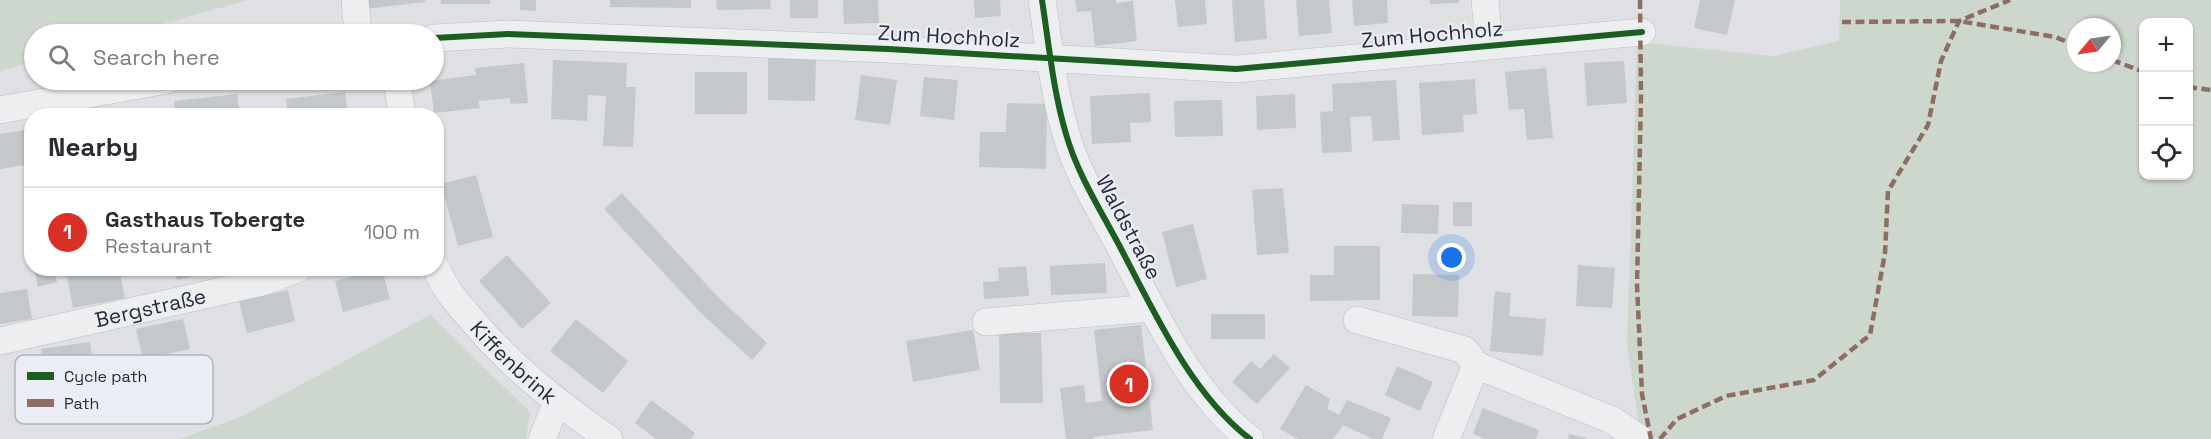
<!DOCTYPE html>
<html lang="en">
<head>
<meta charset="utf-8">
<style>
  :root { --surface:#fff; --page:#f2f2f3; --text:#2b2b33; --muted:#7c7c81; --line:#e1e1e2; --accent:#d93025 }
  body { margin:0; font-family:"Space Grotesk",sans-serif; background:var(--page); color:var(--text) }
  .controls { position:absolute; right:18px; top:18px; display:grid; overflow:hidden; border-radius:12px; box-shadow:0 2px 4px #0004 }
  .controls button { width:54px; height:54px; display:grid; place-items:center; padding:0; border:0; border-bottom:2px solid var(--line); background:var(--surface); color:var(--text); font:30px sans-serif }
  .compass { position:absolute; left:2067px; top:18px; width:54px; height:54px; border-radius:50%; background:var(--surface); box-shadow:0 2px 4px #0004; rotate:241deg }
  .you { position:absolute; left:1452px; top:258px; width:21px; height:21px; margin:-15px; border:4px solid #fff; border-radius:50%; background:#1a73e8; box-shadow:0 0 0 9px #1a73e833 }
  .badge { display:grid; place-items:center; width:39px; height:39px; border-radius:50%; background:var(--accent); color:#fff; font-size:20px; font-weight:700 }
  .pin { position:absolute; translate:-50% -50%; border:3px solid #fff; box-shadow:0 2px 6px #0006 }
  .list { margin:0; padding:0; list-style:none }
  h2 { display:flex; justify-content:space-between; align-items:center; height:78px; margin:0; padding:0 24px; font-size:26px }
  h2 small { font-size:20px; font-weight:400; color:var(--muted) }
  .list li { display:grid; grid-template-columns:39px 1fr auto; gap:18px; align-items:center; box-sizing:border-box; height:90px; padding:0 24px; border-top:2px solid var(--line) }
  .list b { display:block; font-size:22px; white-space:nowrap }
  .list p { margin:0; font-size:20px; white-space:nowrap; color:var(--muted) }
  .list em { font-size:20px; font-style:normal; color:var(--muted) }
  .icon { flex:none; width:33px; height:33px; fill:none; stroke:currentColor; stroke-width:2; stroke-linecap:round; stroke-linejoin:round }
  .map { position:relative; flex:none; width:2211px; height:439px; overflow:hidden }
  .search { position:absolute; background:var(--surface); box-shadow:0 2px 4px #0004; left:24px; top:24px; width:420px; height:66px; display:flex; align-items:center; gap:15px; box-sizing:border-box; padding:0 21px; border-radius:33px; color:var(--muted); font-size:22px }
  .panel { position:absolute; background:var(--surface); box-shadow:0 2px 4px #0004; left:24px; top:108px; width:420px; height:168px; border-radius:24px }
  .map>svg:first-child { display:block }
  .green { fill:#ced7ce; fill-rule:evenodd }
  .building { fill:#c5c8cb }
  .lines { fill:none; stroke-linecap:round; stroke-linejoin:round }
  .minor-casing { stroke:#bbbdc0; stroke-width:28 }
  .minor { stroke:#edeef0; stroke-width:27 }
  .quiet { stroke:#8d6e63; stroke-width:4.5; stroke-dasharray:9 4.5; stroke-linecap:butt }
  .cycleway-casing { stroke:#eaeef4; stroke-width:10 }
  .cycleway { stroke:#1b5e20; stroke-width:6 }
  .labels { text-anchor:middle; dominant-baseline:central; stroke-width:4.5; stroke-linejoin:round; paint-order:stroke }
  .street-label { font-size:21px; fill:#252c3c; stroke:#eaeef4 }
  .key { fill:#eaeef4; stroke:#afb4bd; stroke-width:1.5 }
  .key-label { font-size:16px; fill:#252c3c }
</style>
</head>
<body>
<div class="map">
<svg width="2211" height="439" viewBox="0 0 2211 439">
  <rect width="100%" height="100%" fill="#dee0e3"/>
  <path class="green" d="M 0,0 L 248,0 L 127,34 L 34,34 L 34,61 L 0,71 Z
    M 1840,0 L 2211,0 L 2211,439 L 1641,439 L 1627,344 L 1637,42 L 1774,56 L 1839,41 ZM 2144,22 L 2188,22 L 2188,176 L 2144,176 ZM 2076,27 L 2112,27 L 2112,63 L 2076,63 Z
    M 430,315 L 530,412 L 526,439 L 179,439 L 243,416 Z"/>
  <path class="building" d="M 364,0 L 425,0 L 425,2 L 365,9 Z
    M 441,0 L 490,0 L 490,4 L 441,4 Z
    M 520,0 L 536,0 L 536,11 L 520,10 Z
    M 610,0 L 691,0 L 691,8 L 610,7 Z
    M 716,0 L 770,0 L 771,9 L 717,10 Z
    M 790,0 L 818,0 L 818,18 L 790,18 Z
    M 843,0 L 878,0 L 879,23 L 844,24 Z
    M 974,0 L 1000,0 L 1001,16 L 975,18 Z
    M 1075,0 L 1116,0 L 1116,3 L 1133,1 L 1137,41 L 1095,46 L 1091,11 L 1077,12 Z
    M 1175,0 L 1205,0 L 1207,24 L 1178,27 Z
    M 1232,0 L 1264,0 L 1267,39 L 1235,42 Z
    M 1296,0 L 1329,0 L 1332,33 L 1299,36 Z
    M 1352,0 L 1387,0 L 1388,23 L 1354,26 Z
    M 1430,0 L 1459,0 L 1459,3 L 1430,4 Z
    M 1700,0 L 1735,0 L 1727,35 L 1694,28 Z
    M 768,58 L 816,59 L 815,101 L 768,100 Z
    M 553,60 L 627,63 L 626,87 L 636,87 L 633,147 L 603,146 L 606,96 L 588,95 L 587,121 L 551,119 Z
    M 1624,61 L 1627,103 L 1587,106 L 1584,63 Z
    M 524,63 L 528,103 L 511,104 L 510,98 L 478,101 L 480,108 L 434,113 L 430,81 L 476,75 L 475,68 Z
    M 1546,68 L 1553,138 L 1527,140 L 1524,109 L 1509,110 L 1505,72 Z
    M 695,72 L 747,72 L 747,114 L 695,114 Z
    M 861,75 L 897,80 L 890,125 L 855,120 Z
    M 924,77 L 958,80 L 954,120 L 920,116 Z
    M 1475,79 L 1477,114 L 1463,115 L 1464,132 L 1422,135 L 1419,83 Z
    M 1396,80 L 1400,140 L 1373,141 L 1371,116 L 1350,117 L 1352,152 L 1322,153 L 1320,112 L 1333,111 L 1332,84 Z
    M 345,92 L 348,116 L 288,116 L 286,99 Z
    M 1150,93 L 1151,122 L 1130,123 L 1131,142 L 1092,144 L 1090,96 Z
    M 237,94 L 240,116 L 175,116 L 174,101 Z
    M 1295,94 L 1296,128 L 1257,130 L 1256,96 Z
    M 1222,100 L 1223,136 L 1175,137 L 1174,101 Z
    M 1007,103 L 1047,104 L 1046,169 L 979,167 L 980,132 L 1006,132 Z
    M 32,129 L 32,164 L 0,169 L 0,134 Z
    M 476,175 L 493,237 L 458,246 L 441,184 Z
    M 1283,188 L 1289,253 L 1257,255 L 1252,190 Z
    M 622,193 L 718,297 L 767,343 L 752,360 L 701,313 L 604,209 Z
    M 1453,202 L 1472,202 L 1472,226 L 1453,226 Z
    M 1402,204 L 1439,205 L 1438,234 L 1401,233 Z
    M 1193,224 L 1207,279 L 1176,287 L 1162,232 Z
    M 1334,246 L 1380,246 L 1380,300 L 1310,301 L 1310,275 L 1334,275 Z
    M 507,255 L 551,303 L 522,329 L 479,281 Z
    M 1105,263 L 1107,293 L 1051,295 L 1050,266 Z
    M 1578,265 L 1615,268 L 1612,308 L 1576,306 Z
    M 1026,266 L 1029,296 L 984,299 L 983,282 L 999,281 L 998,268 Z
    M 54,268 L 57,282 L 38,287 L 34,269 Z
    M 107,268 L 119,268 L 125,298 L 73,308 L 67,276 Z
    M 174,268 L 223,268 L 223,269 L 177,280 Z
    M 382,269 L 390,299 L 343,312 L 335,281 Z
    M 1413,274 L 1459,275 L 1458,317 L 1412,316 Z
    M 27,289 L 32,319 L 0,324 L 0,293 Z
    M 288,290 L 295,321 L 247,333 L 239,301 Z
    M 1495,291 L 1511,293 L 1509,316 L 1546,319 L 1543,356 L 1490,351 Z
    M 1211,314 L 1265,314 L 1265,339 L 1211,339 Z
    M 183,319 L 190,349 L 143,359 L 136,329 Z
    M 576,319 L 628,361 L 603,393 L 550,351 Z
    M 1141,325 L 1153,430 L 1093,437 L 1093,439 L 1066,439 L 1060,388 L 1084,385 L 1086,403 L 1102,401 L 1094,330 Z
    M 973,330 L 980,370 L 913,382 L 906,341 Z
    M 999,333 L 1041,333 L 1043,403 L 1000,403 Z
    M 90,342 L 94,370 L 45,377 L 41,349 Z
    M 1274,354 L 1290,368 L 1257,404 L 1232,382 L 1251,361 L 1260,369 Z
    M 1397,366 L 1433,382 L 1420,411 L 1385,395 Z
    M 1306,385 L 1330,399 L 1327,409 L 1339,415 L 1347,400 L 1391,418 L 1382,439 L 1373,439 L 1343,425 L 1333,439 L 1298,439 L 1280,429 Z
    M 651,400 L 695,433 L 691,439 L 656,439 L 635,423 Z
    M 1483,408 L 1539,430 L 1536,439 L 1485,439 L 1473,434 Z
    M 1569,434 L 1587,438 L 1587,439 L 1568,439 Z"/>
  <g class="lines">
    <defs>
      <g id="minor">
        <path d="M 355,0 L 358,34"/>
        <path d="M 1042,0 C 1049,45 1053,90 1066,134 C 1077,173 1100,209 1119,245 C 1154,311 1190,393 1250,439"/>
        <path d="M 1485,0 L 1489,45"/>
        <path d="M 434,38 L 508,34 L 888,49 L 1236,69 L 1642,32"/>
        <path d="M 397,80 L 402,116"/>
        <path d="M 0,110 L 167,80"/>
        <path id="s1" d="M 436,268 C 446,291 457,303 473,321 C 512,368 559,404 609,439"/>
        <path d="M 1357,320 L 1465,350 L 1476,365"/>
        <path d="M 986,322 L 1152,308"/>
        <path id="s2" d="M 0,341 L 262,282 L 299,268"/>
        <path d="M 542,439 L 557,402"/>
        <path d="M 1446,439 L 1476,365 L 1612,420 L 1640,439"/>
      </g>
    </defs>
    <use href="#minor" class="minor-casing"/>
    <use href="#minor" class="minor"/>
    <path class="quiet" d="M 1640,0 L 1641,97 L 1637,285 L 1642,394 L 1651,439
      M 1842,22 L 1959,21 L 2055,37 L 2076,45
      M 2112,60 L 2144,72
      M 2188,87 L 2211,90
      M 1660,439 L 1677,419 L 1726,396 L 1814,380 L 1870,335 L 1885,253 L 1888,191 L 1928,125 L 1941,61 L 1959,21 L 2010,0"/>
    <defs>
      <path id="cycleway" d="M 1042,0 C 1049,45 1053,90 1066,134 C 1077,173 1100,209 1119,245 C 1154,311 1190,393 1250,439
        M 434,38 L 508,34 L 888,49 L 1236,69 L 1642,32"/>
    </defs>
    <use href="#cycleway" class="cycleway-casing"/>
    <use href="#cycleway" class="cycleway"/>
  </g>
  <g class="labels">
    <g class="street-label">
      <text transform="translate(1432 34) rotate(-5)">Zum Hochholz</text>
      <text transform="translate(949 36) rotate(3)">Zum Hochholz</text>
      <text transform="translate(1129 227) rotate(62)">Waldstraße</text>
      <text stroke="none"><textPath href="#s2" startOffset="154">Bergstraße</textPath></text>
      <text stroke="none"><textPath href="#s1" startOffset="123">Kiffenbrink</textPath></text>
    </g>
  </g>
  <rect x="15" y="355" width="198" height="69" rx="9" class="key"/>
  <rect x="27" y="372" width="27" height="8" fill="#1b5e20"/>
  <rect x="27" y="399" width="27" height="8" fill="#8d6e63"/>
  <g class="key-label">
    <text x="64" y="382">Cycle path</text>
    <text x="64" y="409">Path</text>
  </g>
</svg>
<div class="controls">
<button>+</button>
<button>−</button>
<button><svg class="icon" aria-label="locate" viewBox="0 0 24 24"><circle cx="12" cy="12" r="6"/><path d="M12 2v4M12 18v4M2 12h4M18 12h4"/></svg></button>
</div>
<svg class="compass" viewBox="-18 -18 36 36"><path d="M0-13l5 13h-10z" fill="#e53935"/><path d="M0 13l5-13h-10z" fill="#7c7c81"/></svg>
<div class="you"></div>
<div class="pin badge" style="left:1129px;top:384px">1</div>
<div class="search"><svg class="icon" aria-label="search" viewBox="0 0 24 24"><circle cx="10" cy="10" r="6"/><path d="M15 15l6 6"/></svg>Search here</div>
<section class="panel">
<h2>Nearby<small></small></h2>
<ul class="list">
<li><span class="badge">1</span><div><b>Gasthaus Tobergte</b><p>Restaurant</p></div><em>100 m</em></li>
</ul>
</section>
</div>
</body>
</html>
